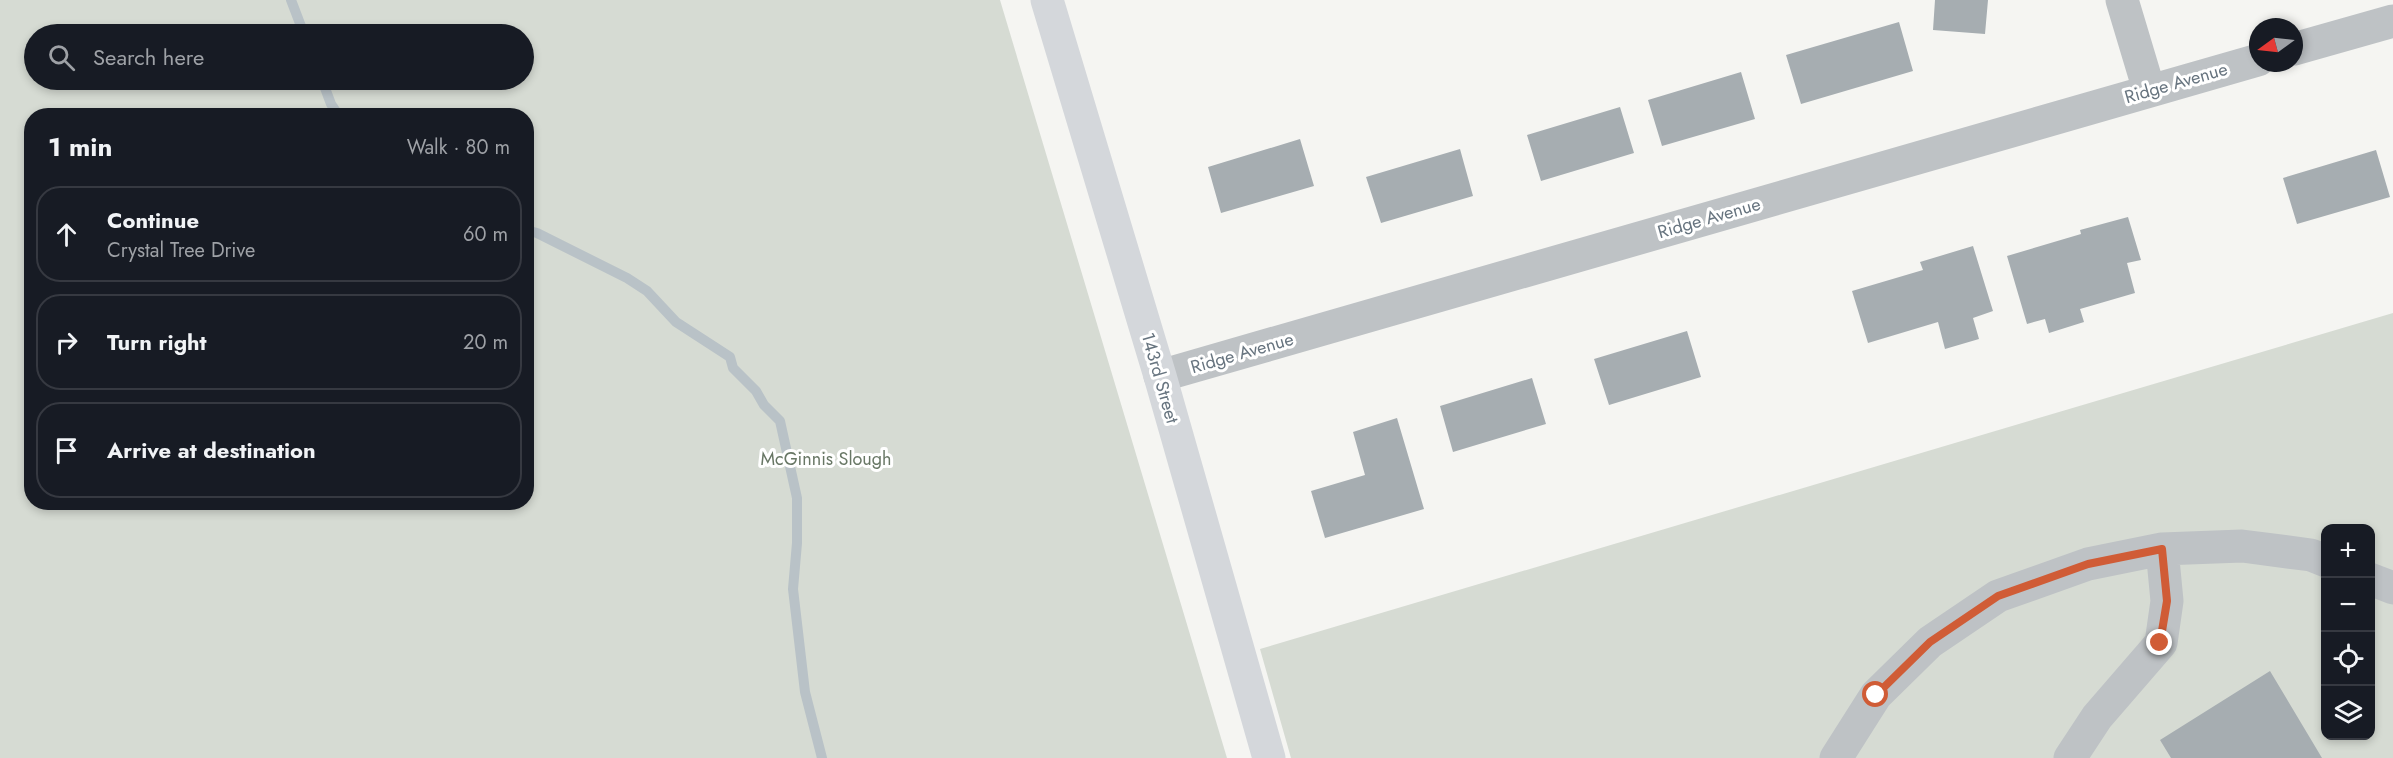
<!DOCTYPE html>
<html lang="en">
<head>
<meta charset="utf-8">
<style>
  :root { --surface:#171b24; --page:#242831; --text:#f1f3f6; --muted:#9ea1a6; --line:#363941 }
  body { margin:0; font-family:Jost,sans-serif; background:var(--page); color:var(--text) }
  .controls { position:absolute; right:18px; bottom:18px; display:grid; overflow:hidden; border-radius:12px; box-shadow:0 3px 9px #0003 }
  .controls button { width:54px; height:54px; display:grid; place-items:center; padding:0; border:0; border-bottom:2px solid var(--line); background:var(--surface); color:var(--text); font:30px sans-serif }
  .compass { position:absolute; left:2249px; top:18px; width:54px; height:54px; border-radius:50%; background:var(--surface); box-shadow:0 3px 9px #0003; rotate:255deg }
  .stop { position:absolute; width:18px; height:18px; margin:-14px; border:4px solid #d05c36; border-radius:50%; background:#fff }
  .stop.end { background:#d05c36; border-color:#fff; box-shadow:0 2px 6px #0008 }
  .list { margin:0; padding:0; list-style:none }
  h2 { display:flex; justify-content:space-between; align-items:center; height:78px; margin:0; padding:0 24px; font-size:26px }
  h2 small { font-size:20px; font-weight:400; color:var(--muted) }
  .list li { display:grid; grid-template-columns:39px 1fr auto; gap:18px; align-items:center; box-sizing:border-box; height:96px; margin:0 12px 12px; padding:0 12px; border:2px solid var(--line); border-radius:24px }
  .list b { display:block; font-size:22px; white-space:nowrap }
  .list p { margin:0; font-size:20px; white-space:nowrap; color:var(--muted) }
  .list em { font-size:20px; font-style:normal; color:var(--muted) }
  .icon { flex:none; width:33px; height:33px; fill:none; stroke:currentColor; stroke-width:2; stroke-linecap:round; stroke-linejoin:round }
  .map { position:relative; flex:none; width:2393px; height:758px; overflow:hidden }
  .search { position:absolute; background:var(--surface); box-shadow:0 3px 9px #0003; left:24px; top:24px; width:510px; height:66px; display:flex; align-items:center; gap:15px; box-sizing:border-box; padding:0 21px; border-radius:33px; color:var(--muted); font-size:22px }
  .panel { position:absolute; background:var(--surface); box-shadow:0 3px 9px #0003; left:24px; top:108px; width:510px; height:402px; border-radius:24px }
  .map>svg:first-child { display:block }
  .green { fill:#d6dbd3; fill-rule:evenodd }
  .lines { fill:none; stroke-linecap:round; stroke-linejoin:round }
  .stream { stroke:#b9c2c7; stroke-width:10 }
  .building { fill:#a6adb1 }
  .minor { stroke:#bec2c5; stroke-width:33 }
  .secondary { stroke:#d4d7db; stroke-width:33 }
  .route { stroke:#d05c36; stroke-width:8 }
  .labels { text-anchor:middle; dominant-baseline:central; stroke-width:6; stroke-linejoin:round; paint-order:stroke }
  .street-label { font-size:18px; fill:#67747f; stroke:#fff }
  .park-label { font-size:18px; fill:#687765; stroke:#fff }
</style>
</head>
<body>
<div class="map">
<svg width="2393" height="758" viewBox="0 0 2393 758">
  <rect width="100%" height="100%" fill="#f5f5f2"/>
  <path class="green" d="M 0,0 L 1000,0 L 1227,758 L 0,758 ZM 34,34 L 524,34 L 524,80 L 34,80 ZM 32,116 L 526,116 L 526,502 L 32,502 Z
    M 2393,313 L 2393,758 L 1291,758 L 1260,649 ZM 2326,528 L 2370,528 L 2370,736 L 2326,736 Z"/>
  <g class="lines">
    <path class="stream" d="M 291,0 L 304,34
      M 322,80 L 331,104 L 339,116
      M 526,230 L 537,233 L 627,278 L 647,291 L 676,322 L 730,357 L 733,368 L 756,391 L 764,405 L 780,421 L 797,498 L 797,543 L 793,589 L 805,692 L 822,758"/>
  </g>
  <path class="building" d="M 1935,0 L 1988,0 L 1985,34 L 1933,30 Z
    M 1899,22 L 1913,71 L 1801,104 L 1786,55 Z
    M 1741,72 L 1755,119 L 1662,146 L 1648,100 Z
    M 1620,107 L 1634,153 L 1541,181 L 1527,135 Z
    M 1300,139 L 1314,186 L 1221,213 L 1208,167 Z
    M 1460,149 L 1473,196 L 1381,223 L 1366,177 Z
    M 2376,150 L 2390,197 L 2297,224 L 2283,178 Z
    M 2128,217 L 2141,260 L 2127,263 L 2135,293 L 2080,309 L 2084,322 L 2049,333 L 2045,319 L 2027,324 L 2007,256 L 2081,234 L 2080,230 Z
    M 1973,246 L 1993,311 L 1973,318 L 1979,339 L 1945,349 L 1938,322 L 1868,343 L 1852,291 L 1923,270 L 1920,262 Z
    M 1687,331 L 1701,377 L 1609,405 L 1594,359 Z
    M 1532,378 L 1546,424 L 1453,452 L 1440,406 Z
    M 1397,418 L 1424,509 L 1325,538 L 1311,491 L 1365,475 L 1353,432 Z
    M 2270,671 L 2322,758 L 2171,758 L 2160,740 Z"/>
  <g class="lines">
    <path class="minor" d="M 2122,0 L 2149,90
      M 2294,49 L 2393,21
      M 1160,376 L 2258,60
      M 2370,579 L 2393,588
      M 1836,758 L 1876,695 L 1930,642 L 1998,596 L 2088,564 L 2162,549 L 2242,546 L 2311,555 L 2326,561
      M 2070,758 L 2097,717 L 2161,643 L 2167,601 L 2162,549"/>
    <path class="secondary" d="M 1047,0 L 1160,376 L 1269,758"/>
  </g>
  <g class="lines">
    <path class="route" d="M 1876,695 L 1930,642 L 1998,596 L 2088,564 L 2162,549 L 2167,601 L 2160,643"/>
  </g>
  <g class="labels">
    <g class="street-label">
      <text transform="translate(2176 83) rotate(-16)">Ridge Avenue</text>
      <text transform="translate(1709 218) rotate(-16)">Ridge Avenue</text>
      <text transform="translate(1242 353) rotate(-16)">Ridge Avenue</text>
      <text transform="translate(1160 378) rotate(74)">143rd Street</text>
    </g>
    <g class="park-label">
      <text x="826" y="459">McGinnis Slough</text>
    </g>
  </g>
</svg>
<div class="controls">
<button>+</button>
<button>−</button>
<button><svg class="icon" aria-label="locate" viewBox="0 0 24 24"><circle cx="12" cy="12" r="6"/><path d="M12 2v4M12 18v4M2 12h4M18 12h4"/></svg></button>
<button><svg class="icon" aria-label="layers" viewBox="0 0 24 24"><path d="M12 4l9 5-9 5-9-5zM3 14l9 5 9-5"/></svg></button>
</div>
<svg class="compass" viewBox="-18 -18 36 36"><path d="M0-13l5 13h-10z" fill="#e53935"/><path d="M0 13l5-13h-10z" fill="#9ea1a6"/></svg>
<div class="stop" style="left:1876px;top:695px"></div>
<div class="stop end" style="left:2160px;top:643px"></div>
<div class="search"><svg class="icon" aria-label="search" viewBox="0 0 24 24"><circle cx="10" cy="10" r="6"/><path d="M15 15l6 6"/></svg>Search here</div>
<section class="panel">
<h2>1 min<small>Walk · 80 m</small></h2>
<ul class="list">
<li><svg class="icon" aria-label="ahead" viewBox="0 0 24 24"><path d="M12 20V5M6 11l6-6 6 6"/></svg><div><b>Continue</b><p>Crystal Tree Drive</p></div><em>60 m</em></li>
<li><svg class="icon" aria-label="right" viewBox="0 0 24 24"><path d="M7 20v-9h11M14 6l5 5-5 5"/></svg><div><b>Turn right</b></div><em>20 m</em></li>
<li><svg class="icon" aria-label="arrive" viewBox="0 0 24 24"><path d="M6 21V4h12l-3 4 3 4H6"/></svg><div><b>Arrive at destination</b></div></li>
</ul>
</section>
</div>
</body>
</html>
